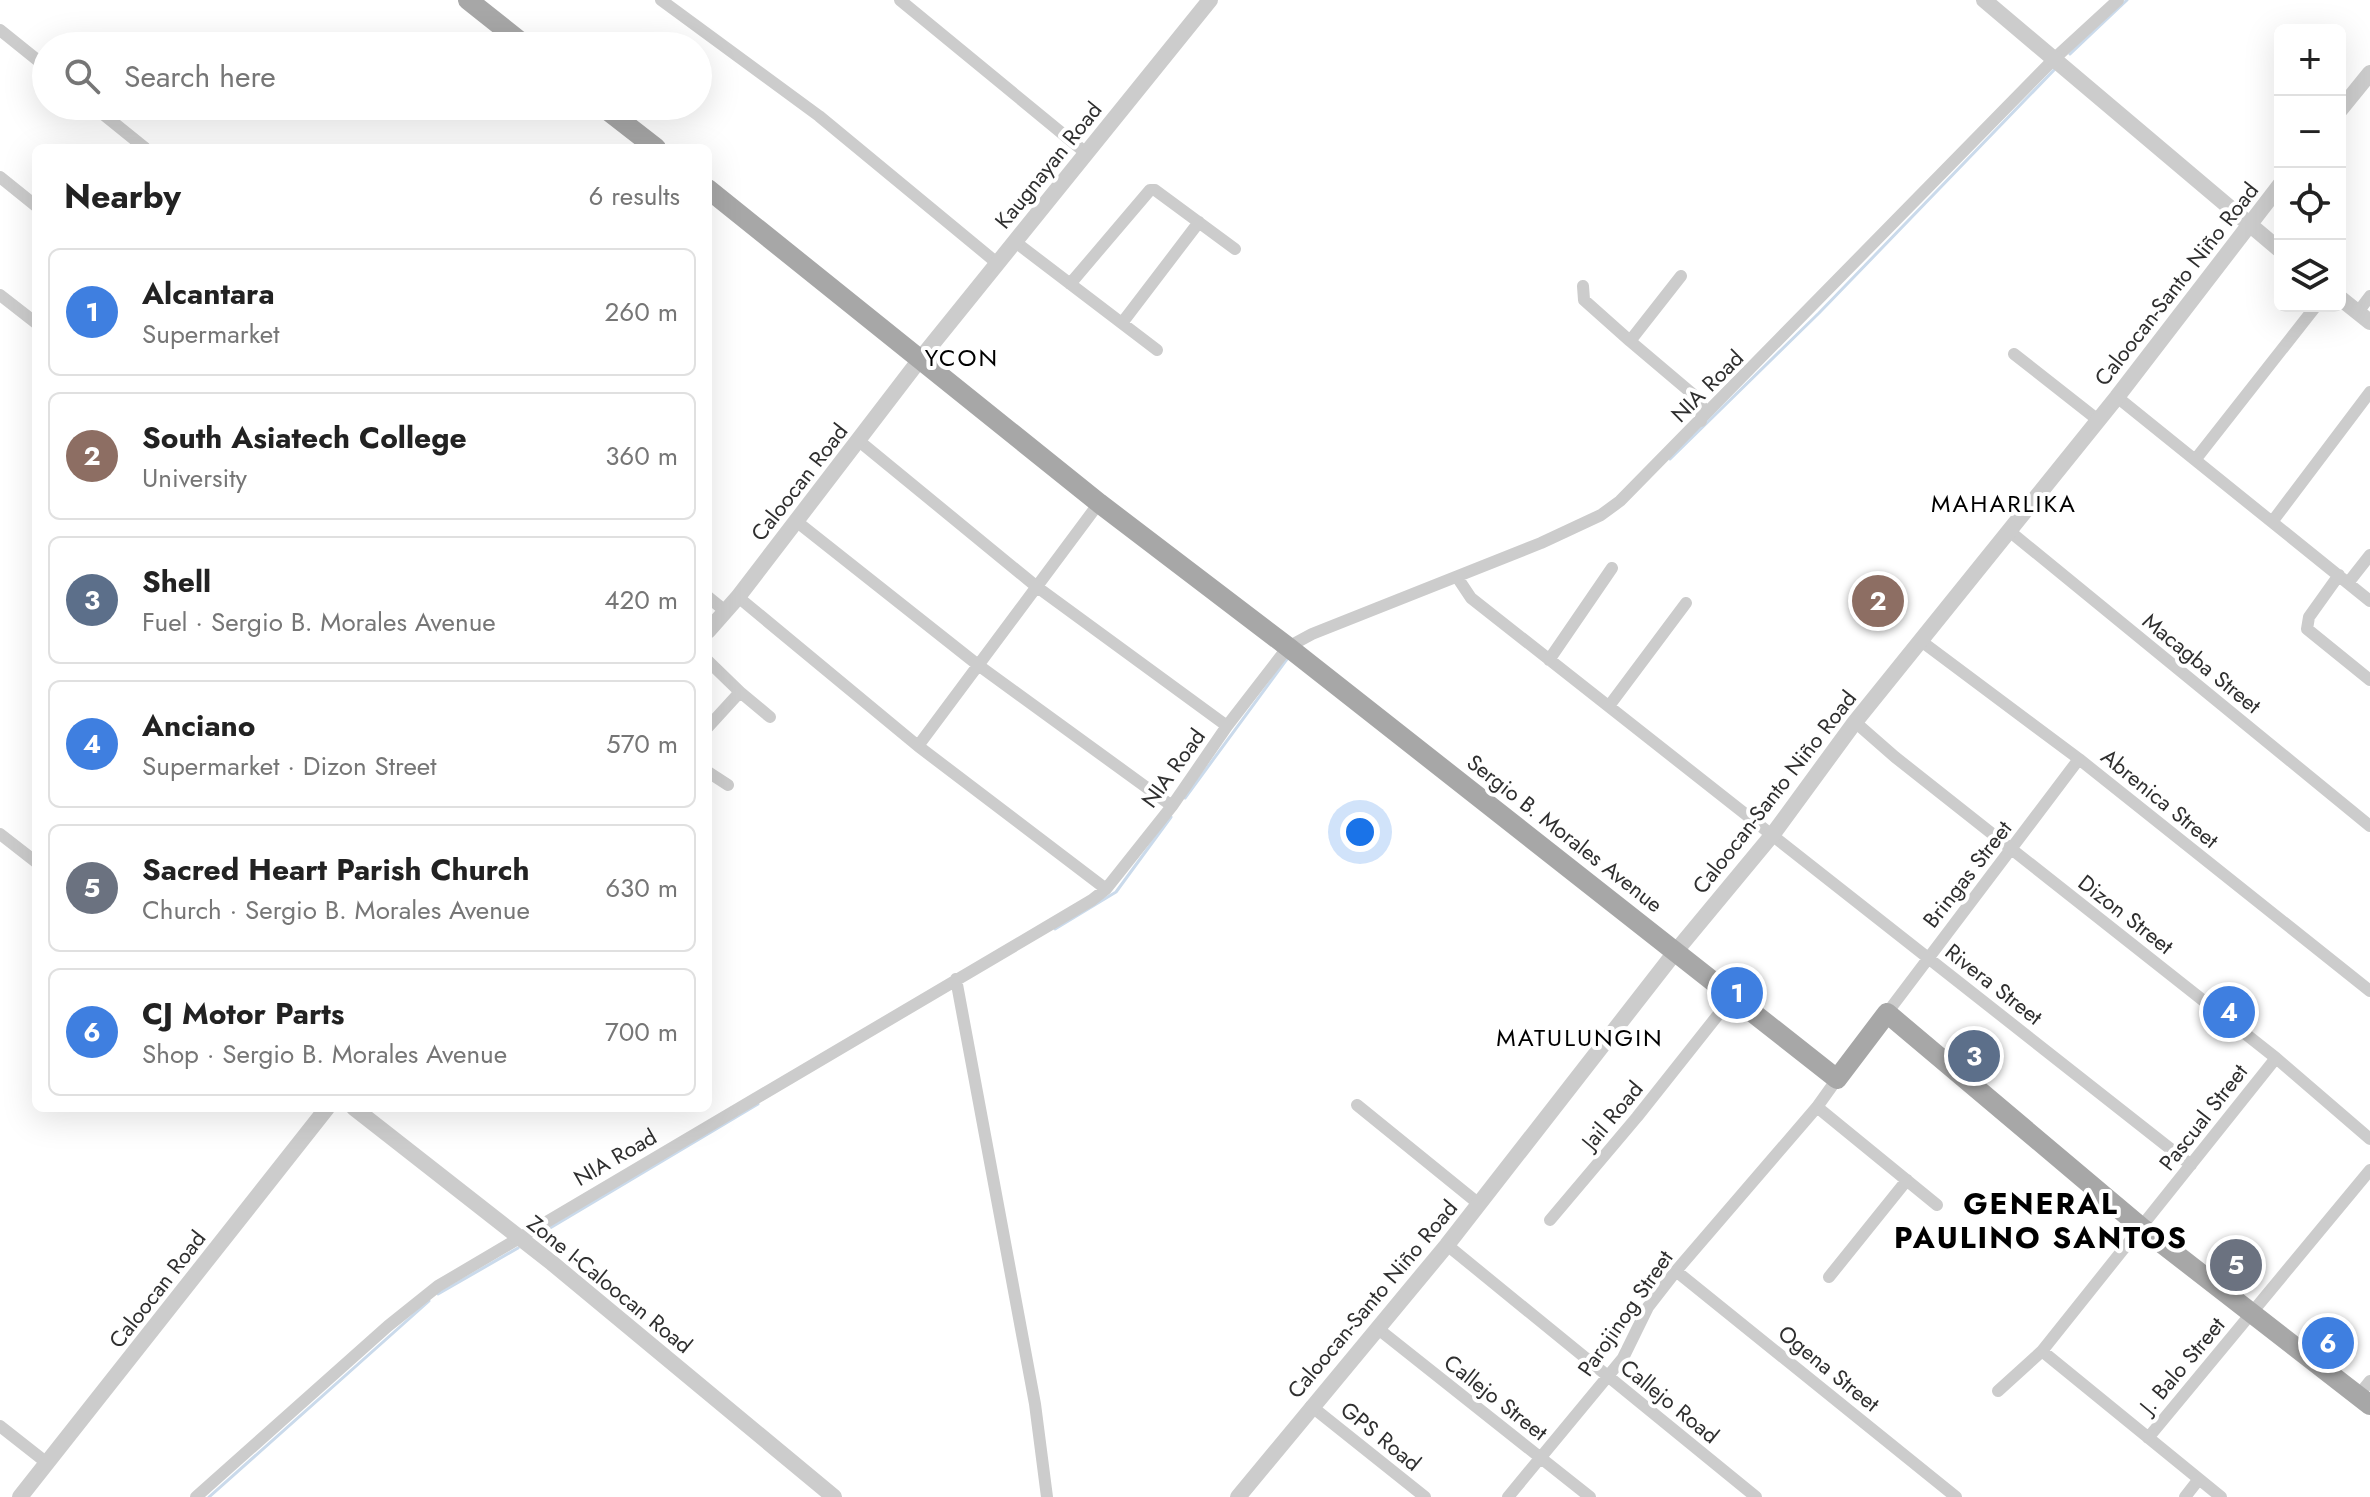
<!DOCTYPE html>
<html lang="en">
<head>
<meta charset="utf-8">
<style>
  :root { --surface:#fff; --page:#f2f2f2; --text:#222; --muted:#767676; --line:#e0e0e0; --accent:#2563eb }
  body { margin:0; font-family:Jost,sans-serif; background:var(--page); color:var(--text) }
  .controls { position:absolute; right:24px; top:24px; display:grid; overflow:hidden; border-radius:12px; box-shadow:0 8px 32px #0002 }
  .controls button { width:72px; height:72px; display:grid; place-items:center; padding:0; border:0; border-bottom:2px solid var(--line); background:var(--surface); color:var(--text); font:40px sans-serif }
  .you { position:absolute; left:1360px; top:832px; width:28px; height:28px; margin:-20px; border:6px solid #fff; border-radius:50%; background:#1a73e8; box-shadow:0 0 0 12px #1a73e833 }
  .badge { display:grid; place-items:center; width:52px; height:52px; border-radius:50%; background:var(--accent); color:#fff; font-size:26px; font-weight:700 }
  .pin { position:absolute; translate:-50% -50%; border:4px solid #fff; box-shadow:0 2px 8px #0006 }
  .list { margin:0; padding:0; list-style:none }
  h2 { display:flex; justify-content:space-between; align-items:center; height:104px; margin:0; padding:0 32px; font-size:34px }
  h2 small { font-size:26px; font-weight:400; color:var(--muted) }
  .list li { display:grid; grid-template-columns:52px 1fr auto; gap:24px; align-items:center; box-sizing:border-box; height:128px; margin:0 16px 16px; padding:0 16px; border:2px solid var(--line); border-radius:12px }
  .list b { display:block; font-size:30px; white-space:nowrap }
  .list p { margin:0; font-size:26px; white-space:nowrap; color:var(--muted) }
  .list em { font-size:26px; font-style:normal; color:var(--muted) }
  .icon { flex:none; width:44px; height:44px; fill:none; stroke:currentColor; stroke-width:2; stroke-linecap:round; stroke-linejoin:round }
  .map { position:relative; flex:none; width:2370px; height:1497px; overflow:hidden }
  .search { position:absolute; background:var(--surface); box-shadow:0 8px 32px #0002; left:32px; top:32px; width:680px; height:88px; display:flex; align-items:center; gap:20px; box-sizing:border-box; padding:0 28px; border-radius:44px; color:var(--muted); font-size:30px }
  .panel { position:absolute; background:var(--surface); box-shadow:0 8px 32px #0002; left:32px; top:144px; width:680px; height:968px; border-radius:12px }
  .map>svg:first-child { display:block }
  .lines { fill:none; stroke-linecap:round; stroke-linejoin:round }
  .stream { stroke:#cadaeb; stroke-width:3 }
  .minor { stroke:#ccc; stroke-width:12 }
  .tertiary { stroke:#ccc; stroke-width:16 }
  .primary { stroke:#a7a7a7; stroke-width:20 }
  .labels { text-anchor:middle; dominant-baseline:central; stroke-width:8; stroke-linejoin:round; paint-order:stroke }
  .street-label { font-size:22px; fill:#2f2f2f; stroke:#fff }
  .neighbourhood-label { font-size:24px; letter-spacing:2px; fill:#000; stroke:#fff }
  .district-label { font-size:30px; font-weight:bold; letter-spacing:2px; fill:#000; stroke:#fff }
</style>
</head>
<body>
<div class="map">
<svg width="2370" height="1497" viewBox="0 0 2370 1497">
  <rect width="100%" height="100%" fill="#fff"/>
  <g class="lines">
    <path class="stream" d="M 2070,54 L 2127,0
      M 1670,459 L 1819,313 L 2055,69
      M 1185,798 L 1287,659
      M 1055,929 L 1116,892 L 1171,817
      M 540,1234 L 758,1104
      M 438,1294 L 518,1248
      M 209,1497 L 429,1301"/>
    <path class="minor" d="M 661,0 L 819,116 L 997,263
      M 900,0 L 1086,153
      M 0,30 L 46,67
      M 93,106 L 145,148
      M 0,177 L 36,206
      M 1014,241 L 1157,350
      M 1681,276 L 1630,341 L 1695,396 L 1701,404 L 1701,421
      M 1070,284 L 1150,190 L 1155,190 L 1235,249
      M 1583,286 L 1584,300 L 1630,341
      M 0,295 L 36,323
      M 2358,312 L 2370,296
      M 1122,323 L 1199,222
      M 2014,354 L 2098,420
      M 2117,397 L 2370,601
      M 859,441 L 1037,587 L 1227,726
      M 2195,460 L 2316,306
      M 796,521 L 978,665 L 1172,806
      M 2272,522 L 2370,392
      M 2008,530 L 2370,826
      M 2339,575 L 2309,617 L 2307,629 L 2370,680
      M 1457,577 L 1471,598 L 2191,1165
      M 2348,583 L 2370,555
      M 708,597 L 724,610
      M 738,597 L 918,746 L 1106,889
      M 1921,641 L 2079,759 L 2370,991
      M 1549,660 L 1612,568
      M 708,661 L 740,692 L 708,727
      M 740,692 L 770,717
      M 1609,706 L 1686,603
      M 1855,722 L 1895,757 L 2276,1058 L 2370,1139
      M 918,746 L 1099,503
      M 708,772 L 728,785
      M 0,834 L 36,862
      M 956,979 L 1035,1404 L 1047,1497
      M 1887,1013 L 2079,759
      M 1357,1105 L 1479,1204
      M 1817,1107 L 1937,1205
      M 1550,1220 L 1637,1117 L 1733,996
      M 1447,1245 L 1756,1497
      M 1676,1271 L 1956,1497
      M 1829,1277 L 1907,1180
      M 1377,1328 L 1590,1497
      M 2042,1351 L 2221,1497
      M 1998,1391 L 2042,1351 L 2276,1058
      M 2358,1396 L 2370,1381
      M 1311,1406 L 1425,1497
      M 0,1426 L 47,1463
      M 2148,1438 L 2370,1170
      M 196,1497 L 388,1326 L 438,1286 L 1092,900 L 1106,889 L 1172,806 L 1227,726 L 1288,647 L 1312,634 L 1541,543 L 1601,515 L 1620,501 L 2055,58 L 2118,0
      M 1508,1497 L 1623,1358 L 1648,1307 L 1676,1271 L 1817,1107 L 1837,1079
      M 2185,1497 L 2199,1479"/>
    <path class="tertiary" d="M 1984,0 L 2280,250
      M 2340,110 L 2370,73
      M 2340,298 L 2370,322
      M 708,631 L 738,597 L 921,358 L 1210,0
      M 354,1108 L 552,1263 L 834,1497
      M 20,1497 L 327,1108
      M 1238,1497 L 1447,1245 L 1676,951 L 1773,834 L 1855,722 L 2117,397 L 2280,185"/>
    <path class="primary" d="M 468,0 L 526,46
      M 602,106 L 656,148
      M 708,189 L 1099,503 L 1288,647 L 1837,1079 L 1887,1013 L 2142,1228 L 2370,1405"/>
  </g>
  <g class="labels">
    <g class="street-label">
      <text transform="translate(1048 165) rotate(-51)">Kaugnayan Road</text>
      <text transform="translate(2176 284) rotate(-52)">Caloocan-Santo Niño Road</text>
      <text transform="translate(1707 386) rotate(-45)">NIA Road</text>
      <text transform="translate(799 482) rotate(-52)">Caloocan Road</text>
      <text transform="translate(2202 663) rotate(39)">Macagba Street</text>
      <text transform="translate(1173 768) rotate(-54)">NIA Road</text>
      <text transform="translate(1774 792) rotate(-52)">Caloocan-Santo Niño Road</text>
      <text transform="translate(2160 798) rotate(39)">Abrenica Street</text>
      <text transform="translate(1565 833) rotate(38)">Sergio B. Morales Avenue</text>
      <text transform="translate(1967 874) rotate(-52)">Bringas Street</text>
      <text transform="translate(2126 914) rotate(38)">Dizon Street</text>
      <text transform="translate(1994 984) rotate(38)">Rivera Street</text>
      <text transform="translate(1612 1115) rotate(-50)">Jail Road</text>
      <text transform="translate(2203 1117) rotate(-52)">Pascual Street</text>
      <text transform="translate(615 1157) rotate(-30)">NIA Road</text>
      <text transform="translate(610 1284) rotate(39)">Zone I-Caloocan Road</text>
      <text transform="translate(157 1289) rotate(-52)">Caloocan Road</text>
      <text transform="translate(1372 1299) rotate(-50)">Caloocan-Santo Niño Road</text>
      <text transform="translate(1625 1313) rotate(-55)">Parojinog Street</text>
      <text transform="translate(2182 1365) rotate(-50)">J. Balo Street</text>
      <text transform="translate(1829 1368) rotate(39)">Ogena Street</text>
      <text transform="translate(1496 1397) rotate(38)">Callejo Street</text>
      <text transform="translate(1670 1401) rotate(39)">Callejo Road</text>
      <text transform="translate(1381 1436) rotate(39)">GPS Road</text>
    </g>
    <g class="neighbourhood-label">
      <text x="962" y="357">YCON</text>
      <text x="2004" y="503">MAHARLIKA</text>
      <text x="1580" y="1037">MATULUNGIN</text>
    </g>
    <g class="district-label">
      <text x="2041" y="1203">GENERAL<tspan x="2041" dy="34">PAULINO SANTOS</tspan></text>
    </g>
  </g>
</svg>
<div class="controls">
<button>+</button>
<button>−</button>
<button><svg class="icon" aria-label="locate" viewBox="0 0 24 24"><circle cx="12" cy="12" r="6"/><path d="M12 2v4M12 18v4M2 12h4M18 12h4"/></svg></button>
<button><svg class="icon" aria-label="layers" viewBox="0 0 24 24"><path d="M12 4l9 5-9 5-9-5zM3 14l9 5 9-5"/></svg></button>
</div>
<div class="you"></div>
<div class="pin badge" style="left:1737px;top:993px;background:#3f7fe0">1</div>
<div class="pin badge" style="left:1878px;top:601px;background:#8d6e63">2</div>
<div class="pin badge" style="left:1974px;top:1056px;background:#5c6f8a">3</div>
<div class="pin badge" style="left:2229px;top:1012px;background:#3f7fe0">4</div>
<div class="pin badge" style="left:2236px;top:1265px;background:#6b7280">5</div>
<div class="pin badge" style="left:2328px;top:1343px;background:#3f7fe0">6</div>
<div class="search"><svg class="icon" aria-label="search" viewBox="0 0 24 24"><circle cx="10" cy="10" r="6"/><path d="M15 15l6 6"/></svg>Search here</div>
<section class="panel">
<h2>Nearby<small>6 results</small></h2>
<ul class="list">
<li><span class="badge" style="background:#3f7fe0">1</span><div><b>Alcantara</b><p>Supermarket</p></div><em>260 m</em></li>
<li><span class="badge" style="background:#8d6e63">2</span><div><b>South Asiatech College</b><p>University</p></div><em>360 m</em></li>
<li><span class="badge" style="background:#5c6f8a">3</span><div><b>Shell</b><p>Fuel · Sergio B. Morales Avenue</p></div><em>420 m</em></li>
<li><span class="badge" style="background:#3f7fe0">4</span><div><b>Anciano</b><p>Supermarket · Dizon Street</p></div><em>570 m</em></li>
<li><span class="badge" style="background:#6b7280">5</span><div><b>Sacred Heart Parish Church</b><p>Church · Sergio B. Morales Avenue</p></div><em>630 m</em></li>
<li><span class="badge" style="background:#3f7fe0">6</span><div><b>CJ Motor Parts</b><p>Shop · Sergio B. Morales Avenue</p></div><em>700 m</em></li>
</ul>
</section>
</div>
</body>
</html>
